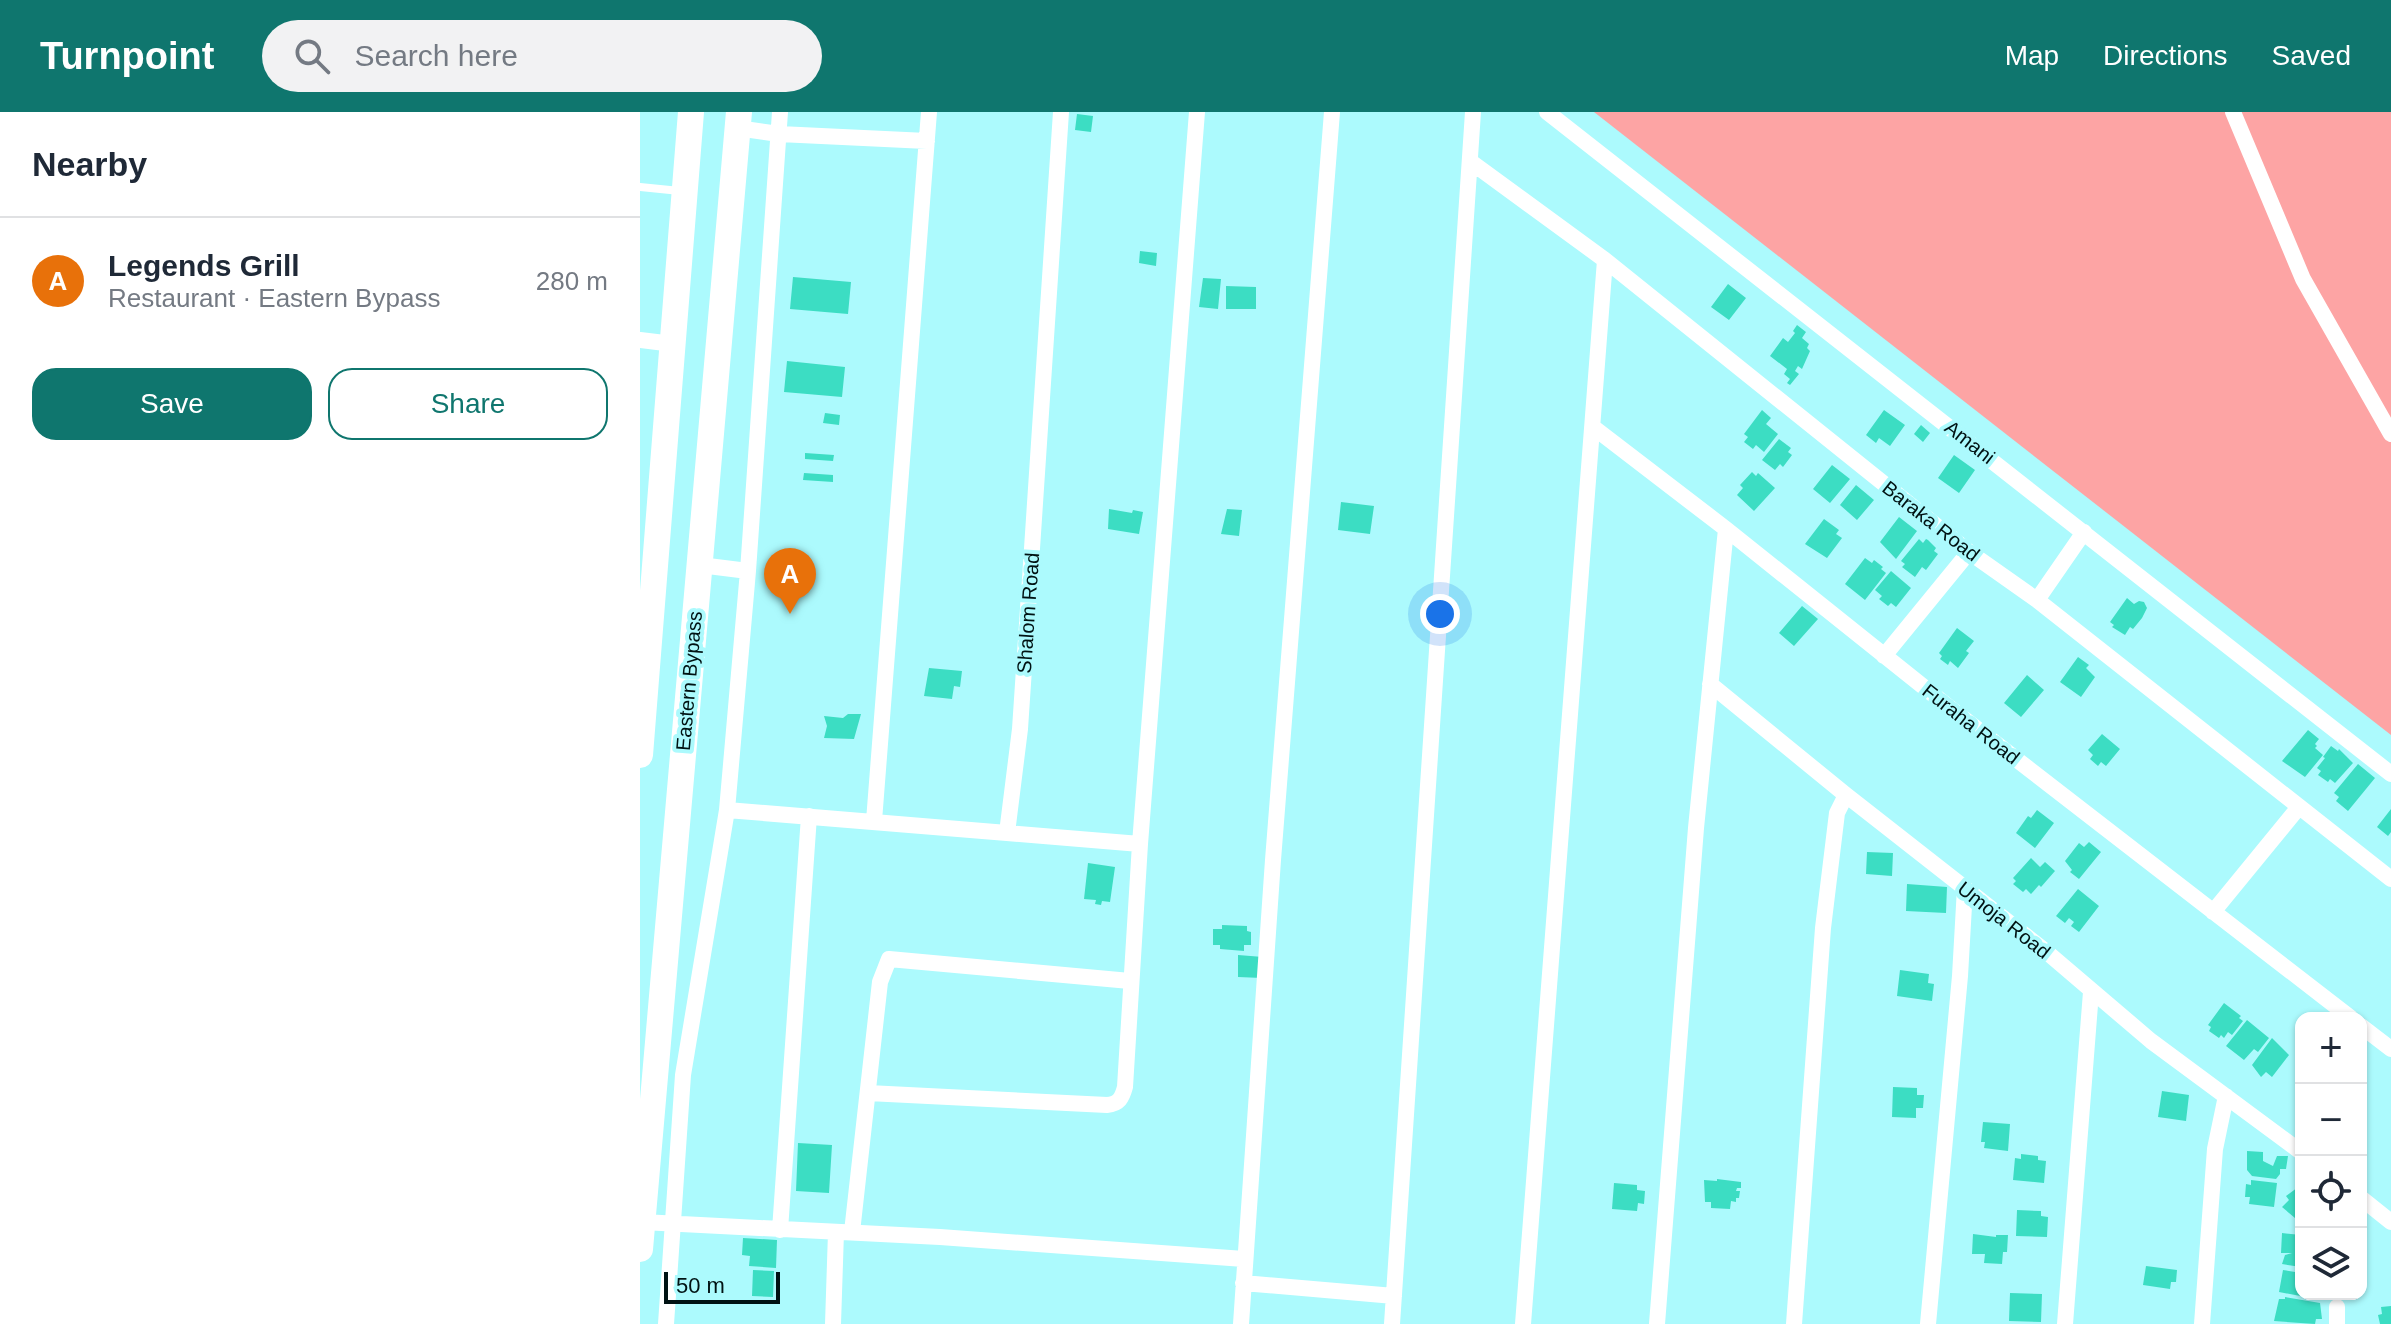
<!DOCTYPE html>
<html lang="en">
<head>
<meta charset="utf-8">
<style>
  :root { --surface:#fff; --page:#f2f2f3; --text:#1f2937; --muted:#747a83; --line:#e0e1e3; --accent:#0f766e }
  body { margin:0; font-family:Helvetica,sans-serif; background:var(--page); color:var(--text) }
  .controls { position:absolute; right:24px; bottom:24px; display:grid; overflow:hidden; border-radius:16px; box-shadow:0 2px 6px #0004 }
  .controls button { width:72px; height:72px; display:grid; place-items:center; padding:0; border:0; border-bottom:2px solid var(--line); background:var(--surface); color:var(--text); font:40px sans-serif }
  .scale { position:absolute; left:24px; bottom:20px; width:116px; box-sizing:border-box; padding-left:8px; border:4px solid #001213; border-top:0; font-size:22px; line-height:28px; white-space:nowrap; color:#001213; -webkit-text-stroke:6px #acfafd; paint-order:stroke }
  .you { position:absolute; left:800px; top:502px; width:28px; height:28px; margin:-20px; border:6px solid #fff; border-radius:50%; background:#1a73e8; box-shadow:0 0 0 12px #1a73e833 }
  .badge { display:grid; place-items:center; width:52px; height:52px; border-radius:50%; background:var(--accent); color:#fff; font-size:26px; font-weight:700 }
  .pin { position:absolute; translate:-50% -66px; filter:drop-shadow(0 2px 4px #0008) }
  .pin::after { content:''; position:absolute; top:42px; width:28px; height:24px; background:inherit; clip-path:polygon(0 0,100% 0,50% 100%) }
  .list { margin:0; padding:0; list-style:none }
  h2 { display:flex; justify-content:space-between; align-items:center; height:104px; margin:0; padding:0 32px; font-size:34px }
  h2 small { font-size:26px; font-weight:400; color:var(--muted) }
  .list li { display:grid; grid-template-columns:52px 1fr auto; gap:24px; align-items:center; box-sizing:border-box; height:128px; padding:0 32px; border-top:2px solid var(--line) }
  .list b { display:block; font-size:30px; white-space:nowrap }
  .list p { margin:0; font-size:26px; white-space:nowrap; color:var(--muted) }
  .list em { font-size:26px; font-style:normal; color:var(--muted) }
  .actions { display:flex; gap:16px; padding:24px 32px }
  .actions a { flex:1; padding:18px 0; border:2px solid var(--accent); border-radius:24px; text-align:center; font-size:28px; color:var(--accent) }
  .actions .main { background:var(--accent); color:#fff }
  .icon { flex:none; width:44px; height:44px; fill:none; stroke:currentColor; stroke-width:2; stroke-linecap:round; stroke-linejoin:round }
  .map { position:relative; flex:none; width:1751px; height:1212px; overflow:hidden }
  header { display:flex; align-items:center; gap:48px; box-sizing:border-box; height:112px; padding:0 40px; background:var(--accent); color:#fff }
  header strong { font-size:38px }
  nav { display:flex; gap:44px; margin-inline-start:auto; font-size:28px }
  .search { width:560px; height:72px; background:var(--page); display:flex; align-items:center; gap:20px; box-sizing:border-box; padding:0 28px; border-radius:44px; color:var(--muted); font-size:30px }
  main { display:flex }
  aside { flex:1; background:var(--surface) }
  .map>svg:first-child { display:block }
  .green { fill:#fda4a4 }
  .building { fill:#3cddc3 }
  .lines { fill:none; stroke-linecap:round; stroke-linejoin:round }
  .service { stroke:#fff; stroke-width:8 }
  .minor { stroke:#fff; stroke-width:16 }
  .primary { stroke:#fff; stroke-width:26 }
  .labels { text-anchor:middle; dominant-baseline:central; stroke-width:8; stroke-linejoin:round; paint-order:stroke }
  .street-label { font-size:20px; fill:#001213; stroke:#acfafd }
</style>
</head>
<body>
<header>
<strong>Turnpoint</strong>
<div class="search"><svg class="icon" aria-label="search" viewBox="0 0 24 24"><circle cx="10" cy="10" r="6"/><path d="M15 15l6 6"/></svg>Search here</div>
<nav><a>Map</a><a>Directions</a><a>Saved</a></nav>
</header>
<main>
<aside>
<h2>Nearby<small></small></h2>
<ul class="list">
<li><span class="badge" style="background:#e8710a">A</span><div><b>Legends Grill</b><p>Restaurant · Eastern Bypass</p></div><em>280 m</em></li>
</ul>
<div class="actions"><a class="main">Save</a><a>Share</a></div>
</aside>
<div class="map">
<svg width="1751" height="1212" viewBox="0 0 1751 1212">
  <rect width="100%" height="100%" fill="#acfafd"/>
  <path class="green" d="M 954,0 L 1751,0 L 1751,623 Z"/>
  <path class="building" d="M 437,2 L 453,4 L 451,20 L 435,18 Z
    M 500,139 L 517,141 L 516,154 L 499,151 Z
    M 153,165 L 211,170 L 208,202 L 150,197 Z
    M 563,166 L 581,167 L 578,197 L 559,195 Z
    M 1088,172 L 1106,186 L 1089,208 L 1071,195 Z
    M 586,174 L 616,175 L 616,197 L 586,197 Z
    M 1157,213 L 1166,220 L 1162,226 L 1169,232 L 1167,236 L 1170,239 L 1162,257 L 1158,254 L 1155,259 L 1159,262 L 1150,273 L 1147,271 L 1150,267 L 1144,262 L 1147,257 L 1130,244 L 1143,226 L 1148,230 L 1155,221 L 1153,219 Z
    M 147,249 L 205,255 L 202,285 L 144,280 Z
    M 1122,298 L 1131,306 L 1126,312 L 1138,322 L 1124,340 L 1116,333 L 1113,337 L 1104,330 L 1108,325 L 1104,322 Z
    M 1244,298 L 1265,313 L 1250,334 L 1239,326 L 1236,331 L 1226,323 Z
    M 185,301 L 200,303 L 199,313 L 183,311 Z
    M 1281,313 L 1290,321 L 1283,330 L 1274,322 Z
    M 1139,327 L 1151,336 L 1148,340 L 1152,343 L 1143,355 L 1140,352 L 1135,358 L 1122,348 Z
    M 165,341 L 194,343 L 193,349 L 165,347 Z
    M 1314,343 L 1335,358 L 1319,381 L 1298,366 Z
    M 1192,353 L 1210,367 L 1190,391 L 1173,377 Z
    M 1112,360 L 1116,364 L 1118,361 L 1135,376 L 1114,399 L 1097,383 L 1103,376 L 1100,373 Z
    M 164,361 L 193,363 L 193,370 L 163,368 Z
    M 1216,373 L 1234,388 L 1217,408 L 1200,393 Z
    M 701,390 L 734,394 L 730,422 L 698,418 Z
    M 469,397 L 492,401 L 493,398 L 503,400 L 499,422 L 468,417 Z
    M 587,397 L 602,398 L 599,424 L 581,422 Z
    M 1259,405 L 1277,419 L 1256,447 L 1240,430 Z
    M 1184,407 L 1199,418 L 1196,422 L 1202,426 L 1187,446 L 1165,432 Z
    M 1279,427 L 1283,431 L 1286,427 L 1288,428 L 1296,436 L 1294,439 L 1298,442 L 1286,458 L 1282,455 L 1275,465 L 1262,455 L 1265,452 L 1261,449 Z
    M 1225,446 L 1232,451 L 1234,448 L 1243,455 L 1241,457 L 1246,461 L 1225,488 L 1205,472 Z
    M 1251,459 L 1271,476 L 1256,495 L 1251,491 L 1248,494 L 1239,487 L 1242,484 L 1235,478 Z
    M 1487,486 L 1494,492 L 1499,489 L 1504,490 L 1507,496 L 1502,506 L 1493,517 L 1490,515 L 1485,523 L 1472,515 L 1474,513 L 1470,510 Z
    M 1162,494 L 1178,507 L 1154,534 L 1139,521 Z
    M 1317,516 L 1334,529 L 1326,539 L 1329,541 L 1318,556 L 1310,549 L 1308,553 L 1300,547 L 1302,544 L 1299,541 Z
    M 1438,545 L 1449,553 L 1446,556 L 1455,565 L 1441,585 L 1420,570 Z
    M 289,556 L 322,559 L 320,575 L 314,574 L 312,587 L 284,584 Z
    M 1387,563 L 1404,578 L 1381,605 L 1364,591 Z
    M 208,602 L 221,602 L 214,627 L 184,626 L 187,614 L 184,604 L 203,606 Z
    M 1668,618 L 1679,627 L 1675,632 L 1677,634 L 1675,636 L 1683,643 L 1665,665 L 1642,649 Z
    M 1462,622 L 1480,637 L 1466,654 L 1461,650 L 1458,654 L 1450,647 L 1453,643 L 1448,638 Z
    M 1691,634 L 1698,639 L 1699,637 L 1713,651 L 1695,671 L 1690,667 L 1688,670 L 1678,663 L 1681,659 L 1677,656 L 1685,646 L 1683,645 Z
    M 1718,652 L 1735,666 L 1708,699 L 1696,689 L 1699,685 L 1694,681 Z
    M 1751,697 L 1751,720 L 1748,724 L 1737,715 Z
    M 1397,698 L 1414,711 L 1395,736 L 1376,721 L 1388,704 L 1391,706 Z
    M 1449,730 L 1461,740 L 1439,767 L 1430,760 L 1432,758 L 1425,749 L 1439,731 L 1444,735 Z
    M 1227,740 L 1253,741 L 1252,764 L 1226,762 Z
    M 1391,746 L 1400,755 L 1405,750 L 1415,759 L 1401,775 L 1399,773 L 1391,782 L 1386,777 L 1383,780 L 1373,772 L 1376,769 L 1373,766 Z
    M 448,751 L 475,755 L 470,790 L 462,789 L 461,793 L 455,792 L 456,788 L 444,787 Z
    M 1267,772 L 1307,775 L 1306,801 L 1266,799 Z
    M 1438,777 L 1459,794 L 1439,820 L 1431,814 L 1434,810 L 1429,806 L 1425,811 L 1416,804 Z
    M 582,813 L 607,814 L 607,819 L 611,820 L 611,833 L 604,833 L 604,839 L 580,837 L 580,833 L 573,833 L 573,817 L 582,817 Z
    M 598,843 L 623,845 L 622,866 L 598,865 Z
    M 1260,858 L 1289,862 L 1288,871 L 1294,872 L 1292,889 L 1257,884 Z
    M 1584,891 L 1601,904 L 1599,906 L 1603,909 L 1592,923 L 1588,920 L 1584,926 L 1581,923 L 1579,926 L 1569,919 L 1571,915 L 1568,913 Z
    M 1607,908 L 1629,926 L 1618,940 L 1614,937 L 1604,948 L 1586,934 Z
    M 1632,926 L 1649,943 L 1632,965 L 1626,960 L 1621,965 L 1612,953 Z
    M 1253,975 L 1277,976 L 1277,983 L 1284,983 L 1283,996 L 1276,996 L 1276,1006 L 1252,1005 Z
    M 1522,979 L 1549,983 L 1546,1009 L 1518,1005 Z
    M 1343,1010 L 1370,1012 L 1368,1039 L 1344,1036 L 1345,1030 L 1341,1030 Z
    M 158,1031 L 192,1033 L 189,1081 L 156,1079 Z
    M 1607,1039 L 1623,1040 L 1623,1049 L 1633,1054 L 1637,1044 L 1648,1044 L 1646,1057 L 1640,1057 L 1640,1062 L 1636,1067 L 1612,1064 L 1607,1058 Z
    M 1381,1042 L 1398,1044 L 1398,1048 L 1406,1049 L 1404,1071 L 1373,1068 L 1375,1046 L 1381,1047 Z
    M 1077,1067 L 1101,1070 L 1101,1076 L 1097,1076 L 1096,1079 L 1100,1079 L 1099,1086 L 1096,1086 L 1096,1090 L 1091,1089 L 1090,1097 L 1071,1096 L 1071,1090 L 1065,1090 L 1064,1068 L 1077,1069 Z
    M 1611,1068 L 1637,1071 L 1634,1095 L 1609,1092 L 1610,1085 L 1605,1085 L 1606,1072 L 1611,1073 Z
    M 974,1071 L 997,1073 L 997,1078 L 1005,1079 L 1004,1092 L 998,1091 L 997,1099 L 972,1097 Z
    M 1661,1073 L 1661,1101 L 1655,1106 L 1642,1095 L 1649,1088 L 1646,1084 Z
    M 1377,1098 L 1401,1099 L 1401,1104 L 1408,1105 L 1407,1125 L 1376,1124 Z
    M 1642,1121 L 1661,1123 L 1661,1155 L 1642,1152 L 1645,1143 L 1652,1141 L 1641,1141 Z
    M 1333,1122 L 1356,1125 L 1356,1123 L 1368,1123 L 1367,1140 L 1363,1140 L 1362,1152 L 1344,1151 L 1345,1142 L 1332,1142 Z
    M 103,1126 L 137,1128 L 136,1156 L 109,1154 L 110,1144 L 102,1143 Z
    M 1506,1154 L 1537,1158 L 1536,1170 L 1531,1170 L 1530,1177 L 1503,1173 Z
    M 113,1158 L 134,1159 L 133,1185 L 112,1184 Z
    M 1643,1158 L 1661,1161 L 1661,1182 L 1677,1182 L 1676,1187 L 1639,1180 Z
    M 1370,1181 L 1402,1182 L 1401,1210 L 1369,1209 Z
    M 1645,1185 L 1680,1191 L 1682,1207 L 1676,1207 L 1675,1212 L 1634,1209 L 1639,1187 L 1645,1187 Z
    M 1751,1194 L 1751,1212 L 1740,1212 L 1738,1203 L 1742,1202 L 1741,1195 Z"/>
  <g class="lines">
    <path class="service" d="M 0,75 L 40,79"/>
    <path class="minor" d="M 907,0 L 1751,662
      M 1593,0 L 1663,167 L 1751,322
      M 97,16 L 139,22 L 287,29
      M 831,50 L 965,148 L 1329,440 L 1397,488 L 1751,767
      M 0,228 L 33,232
      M 953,315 L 1086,417 L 1310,596 L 1711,906
      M 60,453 L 108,459
      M 1397,488 L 1444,420
      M 1244,544 L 1329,440
      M 1070,572 L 1206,683 L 1409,842 L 1511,929 L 1661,1040
      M 87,698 L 367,721 L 380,617 L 421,0
      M 234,709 L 289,0
      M 367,721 L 500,732
      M 1573,800 L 1659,695
      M 1721,914 L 1751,937
      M 228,981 L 467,993 C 479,992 482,986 485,975 L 500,732 L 557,0
      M 1721,1086 L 1751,1110
      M 2,1110 L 300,1125 L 604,1147
      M 140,1118 L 169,704
      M 212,1120 L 240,870 L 249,847 L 490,869
      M 603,1171 L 754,1184
      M 26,1212 L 43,963 L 87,698 L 108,459 L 140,0
      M 193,1212 L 196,1120
      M 601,1212 L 633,748 L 692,0
      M 752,1212 L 833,0
      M 883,1212 L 965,148
      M 1017,1212 L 1056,716 L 1086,417
      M 1154,1212 L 1183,816 L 1197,701 L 1206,683
      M 1288,1212 L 1320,864 L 1325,776
      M 1425,1212 L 1451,880
      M 1562,1212 L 1575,1037 L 1586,984
      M 1697,1212 L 1697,1195"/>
    <path class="primary" d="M 0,643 L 51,0
      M 0,1137 L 99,0"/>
  </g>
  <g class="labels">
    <g class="street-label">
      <text transform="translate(1330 330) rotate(38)">Amani</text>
      <text transform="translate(1291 409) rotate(38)">Baraka Road</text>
      <text transform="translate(388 501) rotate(-86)">Shalom Road</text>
      <text transform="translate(49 569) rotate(-85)">Eastern Bypass</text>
      <text transform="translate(1331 612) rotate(38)">Furaha Road</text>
      <text transform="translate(1364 808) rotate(38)">Umoja Road</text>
    </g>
  </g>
</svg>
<div class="controls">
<button>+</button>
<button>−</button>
<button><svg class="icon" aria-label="locate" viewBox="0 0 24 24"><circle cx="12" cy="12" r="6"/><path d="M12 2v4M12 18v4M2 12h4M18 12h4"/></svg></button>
<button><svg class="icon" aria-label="layers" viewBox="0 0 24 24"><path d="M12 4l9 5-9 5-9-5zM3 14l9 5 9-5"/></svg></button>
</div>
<div class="scale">50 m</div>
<div class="you"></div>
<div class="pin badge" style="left:150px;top:502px;background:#e8710a">A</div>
</div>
</main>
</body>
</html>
